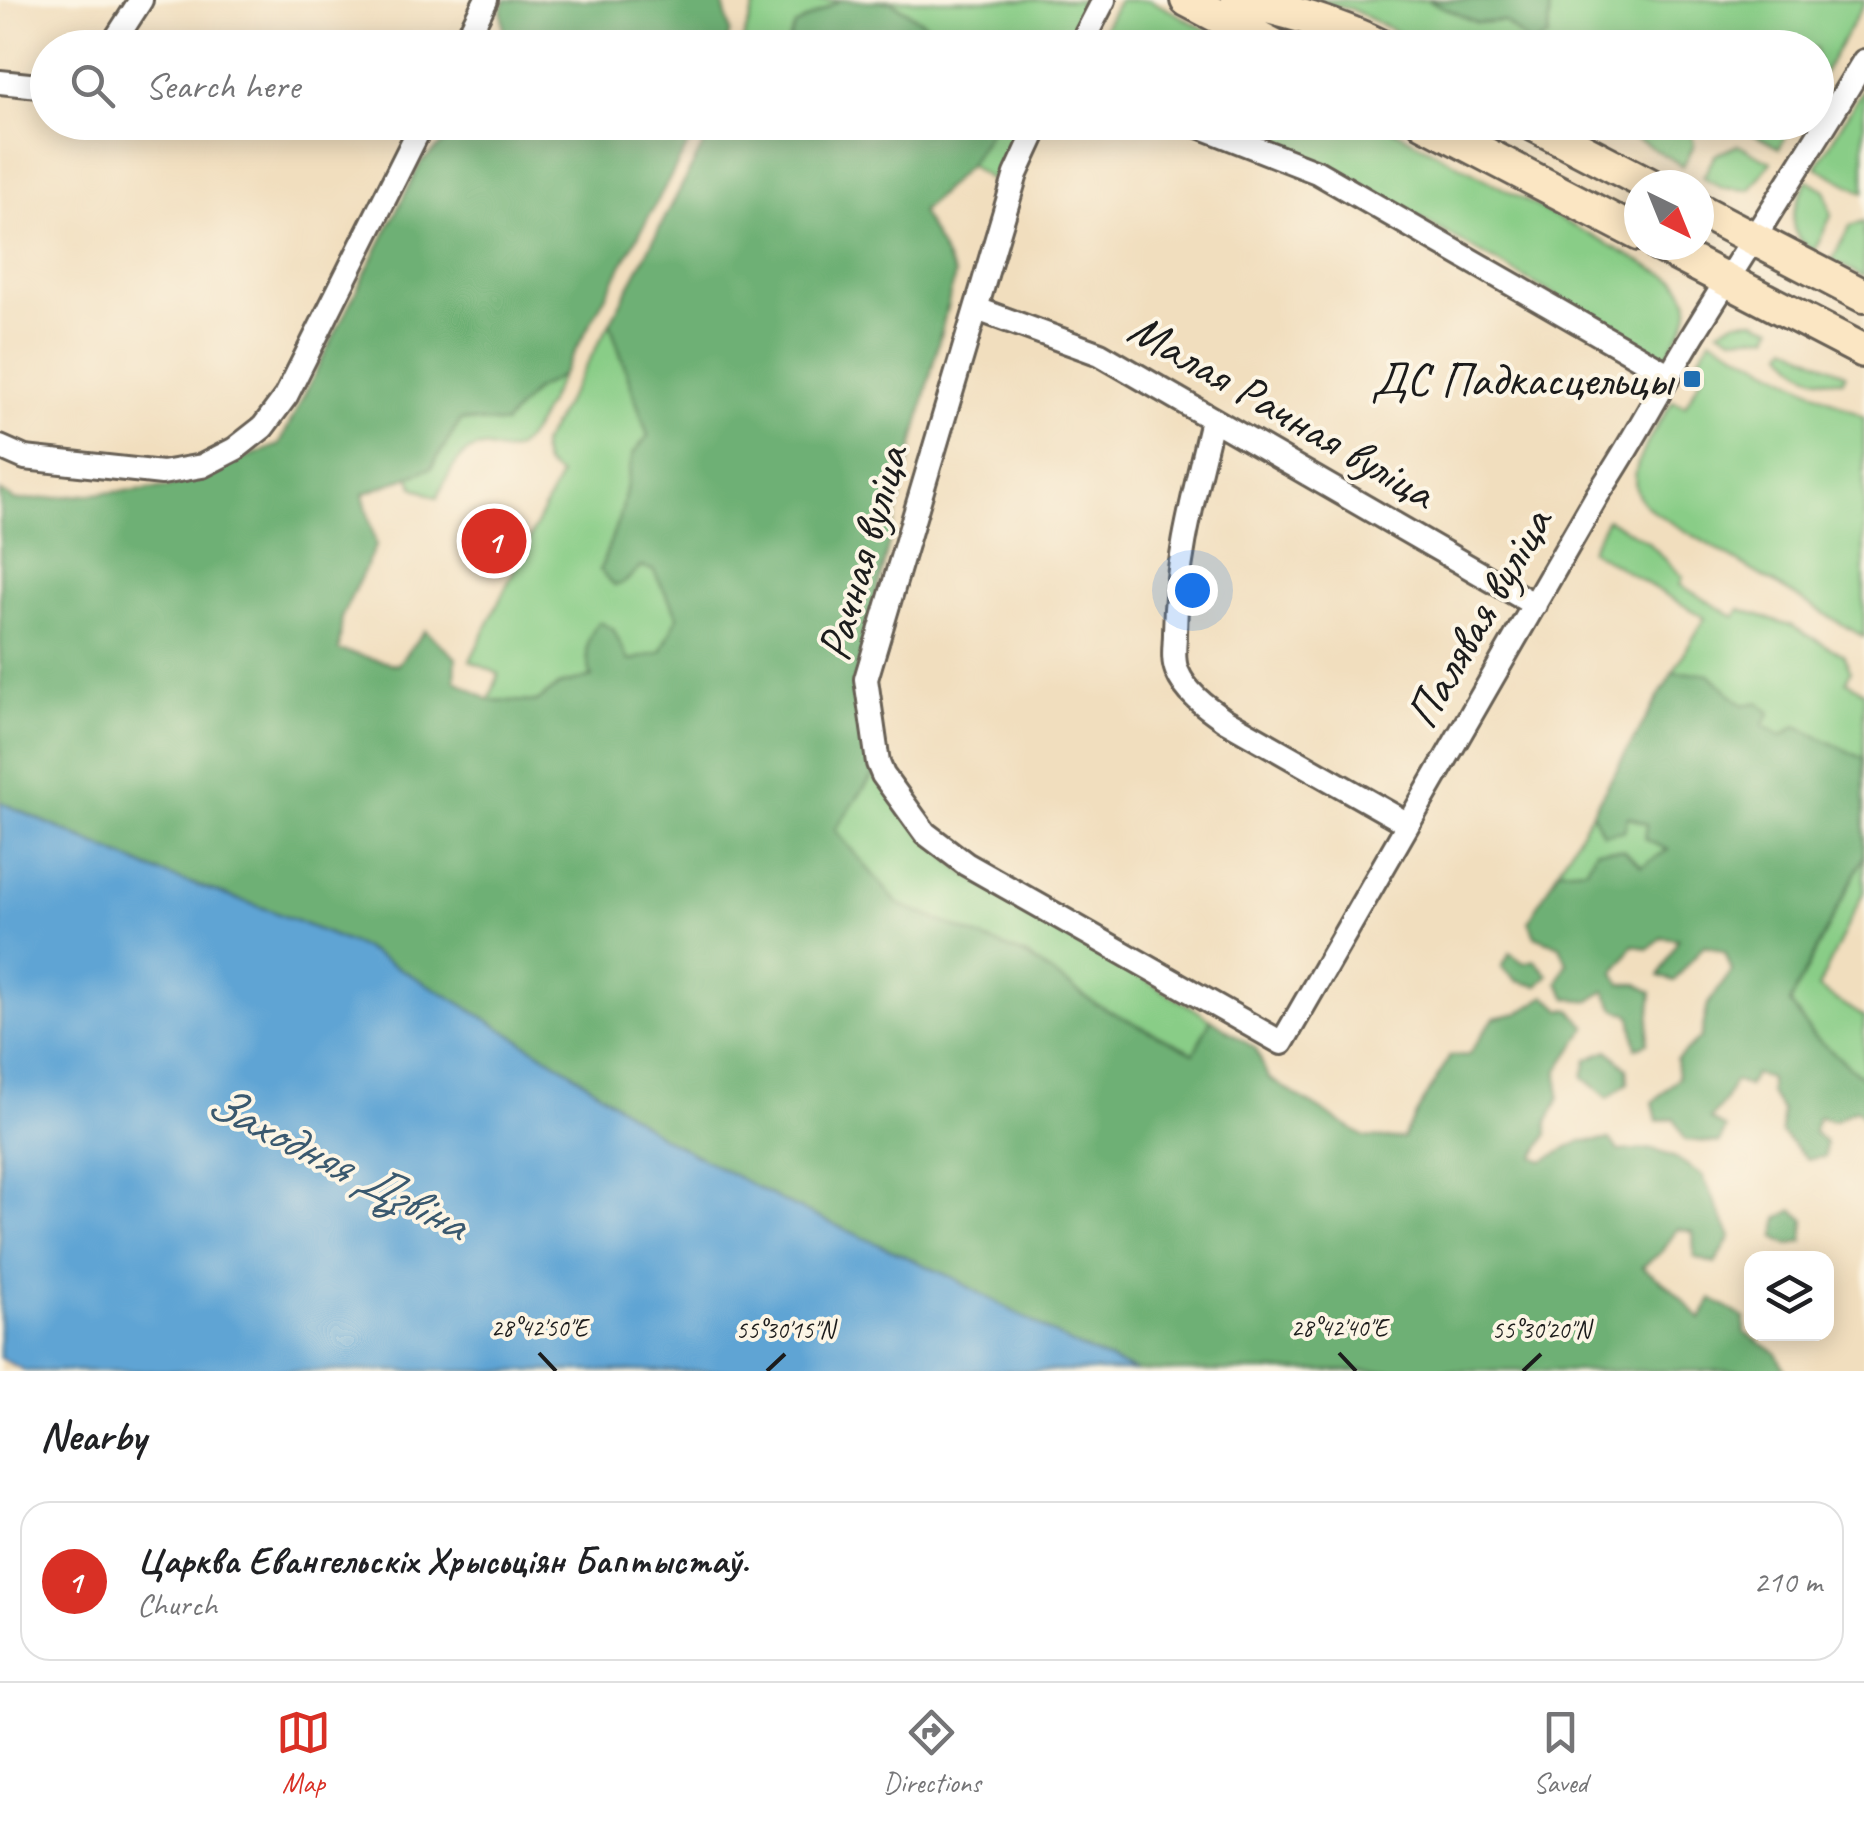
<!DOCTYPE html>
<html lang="en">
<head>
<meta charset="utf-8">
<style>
  :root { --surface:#fff; --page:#f2f2f2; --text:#202124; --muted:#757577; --line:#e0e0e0; --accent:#d93025 }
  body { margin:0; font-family:Caveat,sans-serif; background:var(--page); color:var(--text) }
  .controls { position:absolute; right:30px; bottom:30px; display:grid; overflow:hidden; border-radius:20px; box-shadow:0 5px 25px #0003 }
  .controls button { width:90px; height:90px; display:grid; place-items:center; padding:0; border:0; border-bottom:2px solid var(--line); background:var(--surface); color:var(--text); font:50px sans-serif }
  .compass { position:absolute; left:1624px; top:170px; width:90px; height:90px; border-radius:50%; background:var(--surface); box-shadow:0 5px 25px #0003; rotate:137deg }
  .you { position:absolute; left:1192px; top:590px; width:35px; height:35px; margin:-25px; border:8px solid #fff; border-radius:50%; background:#1a73e8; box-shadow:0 0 0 15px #1a73e833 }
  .badge { display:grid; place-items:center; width:65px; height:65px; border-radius:50%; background:var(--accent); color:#fff; font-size:32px; font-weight:700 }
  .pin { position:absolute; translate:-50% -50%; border:5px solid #fff; box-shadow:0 2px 10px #0006 }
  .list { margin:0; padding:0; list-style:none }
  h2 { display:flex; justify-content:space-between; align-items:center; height:130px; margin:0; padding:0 40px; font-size:42px }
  h2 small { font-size:32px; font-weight:400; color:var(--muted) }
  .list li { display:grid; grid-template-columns:65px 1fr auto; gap:30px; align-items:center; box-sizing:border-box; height:160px; margin:0 20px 20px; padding:0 20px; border:2px solid var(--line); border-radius:30px }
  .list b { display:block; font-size:38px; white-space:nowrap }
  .list p { margin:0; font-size:32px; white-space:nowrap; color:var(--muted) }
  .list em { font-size:32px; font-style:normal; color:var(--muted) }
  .icon { flex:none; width:55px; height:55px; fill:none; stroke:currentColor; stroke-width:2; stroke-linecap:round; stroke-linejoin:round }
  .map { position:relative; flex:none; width:1864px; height:1371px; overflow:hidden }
  .search { position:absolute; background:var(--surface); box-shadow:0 5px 25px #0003; left:30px; right:30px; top:30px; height:110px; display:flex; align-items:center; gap:25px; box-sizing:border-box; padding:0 35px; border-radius:55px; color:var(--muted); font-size:38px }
  .sheet { height:310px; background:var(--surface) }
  nav { display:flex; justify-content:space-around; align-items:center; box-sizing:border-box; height:140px; border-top:2px solid var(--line); background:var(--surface); font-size:28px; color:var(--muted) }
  nav a { display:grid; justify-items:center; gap:5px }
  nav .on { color:var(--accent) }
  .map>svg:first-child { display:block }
  .green { fill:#89cd87; stroke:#527452; stroke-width:2.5 }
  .forest { fill:#6eb074; stroke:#456648; stroke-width:2.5 }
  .water { fill:#5fa4d4; stroke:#3e6078; stroke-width:2.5 }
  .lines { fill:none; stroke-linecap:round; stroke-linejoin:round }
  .street-casing { stroke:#676055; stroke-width:28 }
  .secondary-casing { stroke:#676055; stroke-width:38 }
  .street { stroke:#fff; stroke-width:22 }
  .secondary { stroke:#fbe6c3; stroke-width:32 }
  .ticks { fill:none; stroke:#1c1c1c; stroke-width:4 }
  .poi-dot { fill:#1f6fb2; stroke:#fcf5e5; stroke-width:4 }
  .labels { text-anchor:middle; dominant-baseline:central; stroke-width:8; stroke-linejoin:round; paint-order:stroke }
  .poi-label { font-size:48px; fill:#1c1c1c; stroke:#fcf5e5; text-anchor:end }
  .street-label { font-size:48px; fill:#1c1c1c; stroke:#fcf5e5 }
  .water-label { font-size:50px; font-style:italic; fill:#3a596f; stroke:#fcf5e5 }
  .ticks-label { font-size:25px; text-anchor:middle; fill:#1c1c1c; stroke:#fcf5e5; stroke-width:8; stroke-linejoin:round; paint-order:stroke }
</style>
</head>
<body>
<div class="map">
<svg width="1864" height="1371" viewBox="0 0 1864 1371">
  <rect width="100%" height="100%" fill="#fcf5e5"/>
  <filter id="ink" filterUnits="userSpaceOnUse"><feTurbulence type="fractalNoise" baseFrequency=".01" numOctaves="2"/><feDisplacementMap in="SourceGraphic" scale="20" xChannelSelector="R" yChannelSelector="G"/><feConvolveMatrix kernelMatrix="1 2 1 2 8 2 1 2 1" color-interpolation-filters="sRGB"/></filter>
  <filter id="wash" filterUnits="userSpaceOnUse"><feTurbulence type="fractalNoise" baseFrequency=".0048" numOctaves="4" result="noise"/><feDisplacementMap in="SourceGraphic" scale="40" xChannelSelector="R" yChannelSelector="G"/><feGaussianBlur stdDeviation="2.25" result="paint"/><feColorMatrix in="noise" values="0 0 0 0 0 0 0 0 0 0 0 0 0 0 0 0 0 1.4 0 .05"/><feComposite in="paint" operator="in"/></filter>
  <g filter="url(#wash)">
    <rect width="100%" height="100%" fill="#f1debe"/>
    <path class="green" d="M 757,0 L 840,0 L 795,26 L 786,47 L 740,48 Z
      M 876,0 L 1091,0 L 1065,48 L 963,47 L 892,2 Z
      M 1119,0 L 1150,0 L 1239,47 L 1093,47 Z
      M 1307,0 L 1428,0 L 1477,23 L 1504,21 L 1548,37 L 1550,0 L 1864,0 L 1864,4 L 1817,84 L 1816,48 L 1425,47 L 1351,9 Z
      M 1864,87 L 1864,193 L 1816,167 Z
      M 995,123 L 1028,123 L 1005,174 L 991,180 L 969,165 Z
      M 1222,123 L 1380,123 L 1675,280 C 1703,307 1680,330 1665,358 L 1321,162 Z
      M 1610,123 L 1675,123 L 1691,131 L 1694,145 L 1683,166 Z
      M 1732,123 L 1794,123 L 1779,148 Z
      M 1738,145 L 1771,162 L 1750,190 L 1722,188 L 1703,177 L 1715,155 Z
      M 1808,180 L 1825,190 L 1831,216 L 1814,251 C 1780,231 1794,206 1808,180 Z
      M 1864,222 L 1864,277 L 1832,260 L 1850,226 Z
      M 1755,320 L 1773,327 L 1769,335 L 1733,337 L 1719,329 L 1735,321 Z
      M 610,323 L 648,436 L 633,454 L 622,510 L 600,570 L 625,582 L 641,567 L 653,570 L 678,616 L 661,652 L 628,661 L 613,629 L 592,677 L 559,685 L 537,702 L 489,700 L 499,674 L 470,661 L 560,476 C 545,466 542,465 541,446 Z
      M 1711,338 L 1864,417 L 1864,637 L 1654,512 C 1648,506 1641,501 1638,494 C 1625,467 1659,424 1673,401 L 1685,406 L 1706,369 L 1696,363 Z
      M 1788,345 L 1845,374 L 1842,380 C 1813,381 1801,373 1784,351 Z
      M 562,375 C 551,395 535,435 517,448 C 506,455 500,450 488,448 C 461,442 446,479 437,498 L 414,487 L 409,476 L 431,468 L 461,420 L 504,424 L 535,390 Z
      M 1607,519 L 1648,542 L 1683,577 L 1680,585 L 1735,617 L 1740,609 L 1790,625 L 1843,655 L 1851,671 L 1846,681 L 1864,692 L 1864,759 L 1796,726 L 1782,736 L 1763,725 L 1709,674 L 1673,672 L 1705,618 L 1590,550 Z
      M 874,774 L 961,871 L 1211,1019 L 1195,1053 L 1094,1003 L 1027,956 L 898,904 L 835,830 Z
      M 1592,812 L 1603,834 L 1627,817 L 1647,824 L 1669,849 L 1642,866 L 1558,870 Z
      M 1864,856 L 1864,891 L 1818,988 L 1864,1017 L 1864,1079 L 1812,1035 L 1790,1003 Z"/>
    <path class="forest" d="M 505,0 L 722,0 L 730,32 L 725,47 L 506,47 L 501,9 Z
      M 840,0 L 891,2 L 963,47 L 786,47 L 795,26 Z
      M 1428,0 L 1550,0 L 1548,37 L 1531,46 L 1504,21 L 1477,23 Z
      M 726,122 L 995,123 L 969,165 L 921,212 L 955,275 L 854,685 L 874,774 L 835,830 L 898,904 L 1027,956 L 1094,1003 L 1194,1053 L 1211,1019 L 1256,1049 L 1268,1078 L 1365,1137 L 1402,1139 L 1450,1056 L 1468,1055 L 1494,1018 L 1519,1013 L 1546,996 L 1561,1009 L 1571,1010 L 1587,1027 L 1558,1070 L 1559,1098 L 1547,1123 L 1547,1135 L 1534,1157 L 1543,1161 L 1581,1141 L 1610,1140 L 1618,1151 L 1653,1149 L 1676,1158 L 1702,1175 L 1731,1237 L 1715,1264 L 1694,1257 L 1693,1232 L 1677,1229 L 1663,1251 L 1642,1267 L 1672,1289 L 1701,1319 L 1711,1299 L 1745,1318 L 1745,1333 L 1776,1353 L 1785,1371 L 1135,1371 L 1070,1343 L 949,1276 L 784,1202 L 659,1136 L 570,1071 L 455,1000 L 363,948 L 269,910 L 155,871 L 0,802 L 0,491 L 16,501 L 168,487 L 279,445 L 421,162 L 467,123 L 700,123 L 562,375 L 535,390 L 504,424 L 461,420 L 431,468 L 363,494 L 376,545 L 342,616 L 339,650 L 397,665 L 425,630 L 456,658 L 455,680 L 489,700 L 537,702 L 559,685 L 592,677 C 585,657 584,639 599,622 L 613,629 L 629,661 L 661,652 L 678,616 L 653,570 L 641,567 L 625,582 L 615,586 L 600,570 L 622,510 L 633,454 L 648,436 L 610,323 L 711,130 Z
      M 1673,672 L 1709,674 L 1743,705 L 1759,702 L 1770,713 L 1763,725 L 1782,736 L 1796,726 L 1864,759 L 1864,856 L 1790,1003 L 1812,1035 L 1864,1079 L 1864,1118 L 1856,1109 L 1834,1121 L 1819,1117 L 1813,1132 L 1825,1142 L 1825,1157 L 1807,1159 L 1781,1133 L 1782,1111 L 1770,1093 L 1770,1078 L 1754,1074 L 1748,1086 L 1734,1081 L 1724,1102 L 1710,1119 L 1726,1129 L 1719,1143 L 1685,1140 L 1674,1118 L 1657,1121 L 1653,1102 L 1678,1078 L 1676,1060 L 1701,1037 L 1708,1004 L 1732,971 L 1725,952 L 1704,945 L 1674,981 L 1659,976 L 1678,939 L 1662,937 L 1648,949 L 1633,945 L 1614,973 L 1621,984 L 1638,984 L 1652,993 L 1647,1043 L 1636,1048 L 1631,1015 L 1615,1009 L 1605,991 L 1590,1001 L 1567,998 L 1558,983 L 1567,963 L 1560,946 L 1535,936 L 1529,921 L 1558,870 L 1587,868 L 1596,849 L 1623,850 L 1642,866 L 1668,850 L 1645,839 L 1647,824 L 1628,817 L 1624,831 L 1603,834 L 1592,812 Z
      M 1510,953 L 1524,963 L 1535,960 L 1548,975 L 1538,986 L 1517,981 L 1502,967 Z
      M 1608,1050 L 1627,1068 L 1628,1083 L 1608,1098 L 1583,1077 L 1587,1059 Z
      M 1793,1210 L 1805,1220 L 1803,1241 L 1789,1245 L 1775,1237 L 1778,1218 Z"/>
    <path class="water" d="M 0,802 L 155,871 L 269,910 L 363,948 L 455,1000 L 570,1071 L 660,1136 L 784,1202 L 949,1276 L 1070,1343 L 1135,1371 L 26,1371 L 0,1358 Z"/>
  </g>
  <g filter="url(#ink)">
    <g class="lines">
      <defs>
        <path id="street" d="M 110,48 L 141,0
          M 462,48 L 486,0
          M 1079,48 L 1104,0
          M 0,82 L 48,87
          M 1040,122 L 1016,174 L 866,679 L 878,763 L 883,775 L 925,833 L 966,864 L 1282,1043 L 1598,494 C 1636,438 1665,379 1701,322 C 1755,235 1811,149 1864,61
          M 1189,122 L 1317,172 L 1670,375
          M 977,309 L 1100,354 L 1535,605
          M 1212,420 C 1195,492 1176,557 1175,633 C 1175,645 1172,659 1177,671 C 1186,693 1205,706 1225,720 L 1408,824
          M 0,447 L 25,458 L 162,473 L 202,466 L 235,449 L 263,427 L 286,396 L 423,122"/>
        <path id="secondary" d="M 1187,0 L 1279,48
          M 1237,0 C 1288,11 1337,24 1384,48
          M 1424,122 L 1639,234
          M 1529,122 L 1650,185
          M 1699,210 L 1864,296
          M 1659,245 L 1864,351"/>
      </defs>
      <use href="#street" class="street-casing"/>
      <use href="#secondary" class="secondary-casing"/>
      <use href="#street" class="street"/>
      <use href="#secondary" class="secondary"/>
    </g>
  </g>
  <path class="ticks" d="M 539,1353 L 556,1371M 1339,1353 L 1356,1371M 767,1371 L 785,1354M 1523,1371 L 1541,1354"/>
  <rect class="poi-dot" x="1682" y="369" width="20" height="20" rx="5"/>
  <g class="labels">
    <g class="poi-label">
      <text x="1672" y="379">ДС Падкасцельцы</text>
    </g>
    <g class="street-label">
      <text transform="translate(1282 410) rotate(30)">Малая Рачная вуліца</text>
      <text transform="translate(862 553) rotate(-74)">Рачная вуліца</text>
      <text transform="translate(1478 618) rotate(-60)">Палявая вуліца</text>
    </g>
    <g class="water-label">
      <text transform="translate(337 1162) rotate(27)">Заходняя Дзвіна</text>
    </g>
  </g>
  <g class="ticks-label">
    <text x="539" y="1336">28°42'50"E</text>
    <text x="1339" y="1336">28°42'40"E</text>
    <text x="785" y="1338">55°30'15"N</text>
    <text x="1541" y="1338">55°30'20"N</text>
  </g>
</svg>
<div class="controls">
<button><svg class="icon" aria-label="layers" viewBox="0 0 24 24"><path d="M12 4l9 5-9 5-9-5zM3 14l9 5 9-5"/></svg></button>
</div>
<svg class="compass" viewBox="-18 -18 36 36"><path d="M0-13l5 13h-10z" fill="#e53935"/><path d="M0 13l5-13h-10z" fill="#757577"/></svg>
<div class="you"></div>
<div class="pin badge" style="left:494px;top:541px">1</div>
<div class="search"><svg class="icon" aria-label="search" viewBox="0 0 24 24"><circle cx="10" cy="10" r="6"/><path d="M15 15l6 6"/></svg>Search here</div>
</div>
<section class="sheet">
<h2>Nearby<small></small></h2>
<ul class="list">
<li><span class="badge">1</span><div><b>Царква Евангельскіх Хрысьціян Баптыстаў.</b><p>Church</p></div><em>210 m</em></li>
</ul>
</section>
<nav>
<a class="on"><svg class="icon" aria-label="map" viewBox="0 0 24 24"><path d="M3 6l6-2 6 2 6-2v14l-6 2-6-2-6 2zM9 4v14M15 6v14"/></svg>Map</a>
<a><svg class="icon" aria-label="directions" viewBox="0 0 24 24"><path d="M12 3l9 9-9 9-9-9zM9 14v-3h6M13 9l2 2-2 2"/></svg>Directions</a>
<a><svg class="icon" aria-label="saved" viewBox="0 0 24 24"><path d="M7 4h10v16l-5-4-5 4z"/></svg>Saved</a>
</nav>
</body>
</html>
